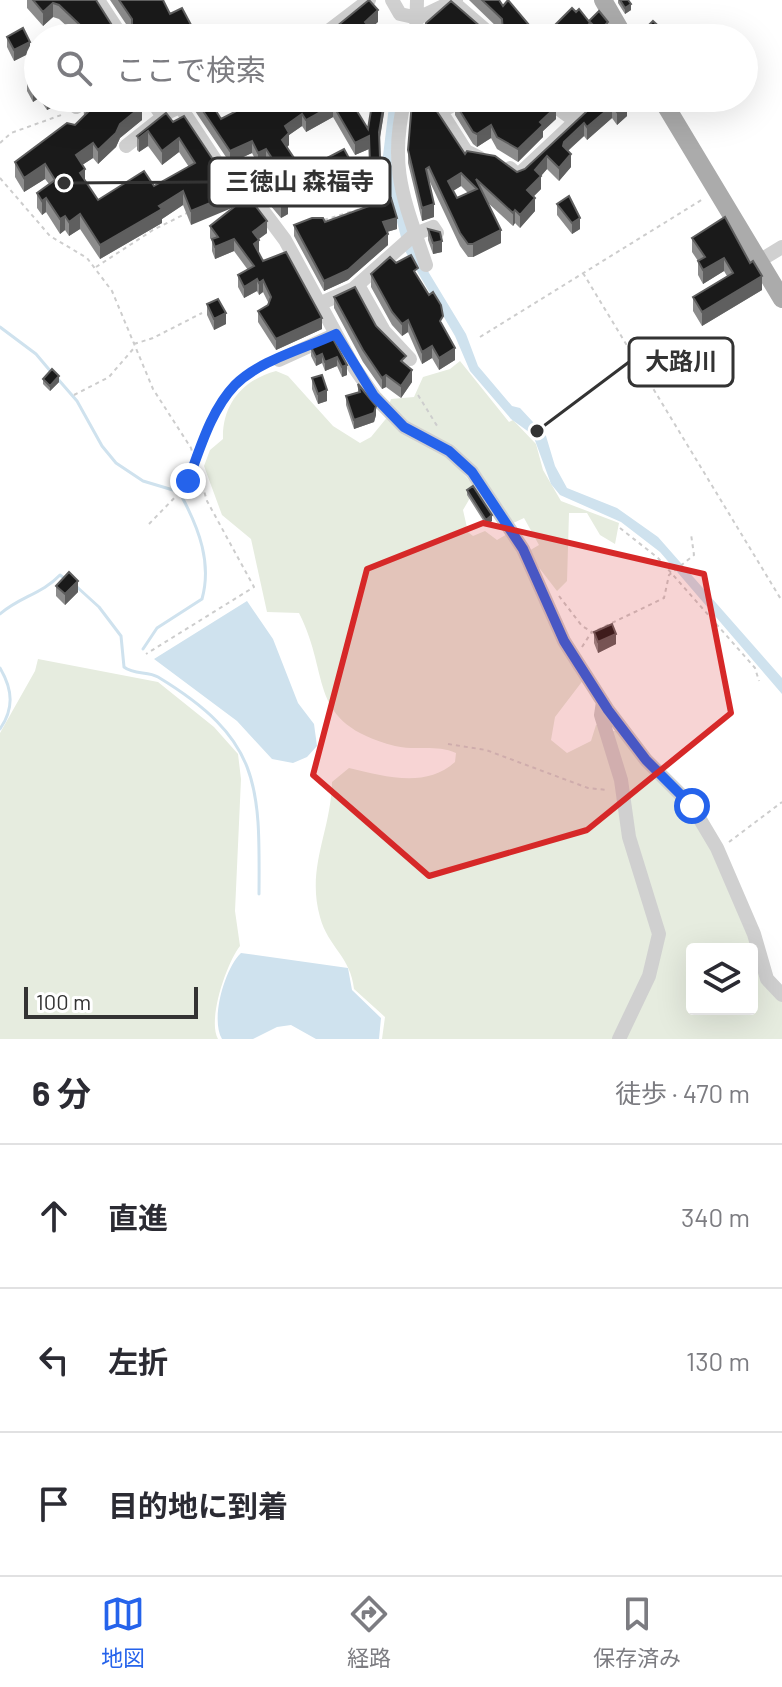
<!DOCTYPE html>
<html lang="ja">
<head>
<meta charset="utf-8">
<style>
  :root { --surface:#fff; --page:#f7f7f7; --text:#2b2b33; --muted:#7c7c81; --line:#e1e1e2; --accent:#2563eb }
  body { margin:0; font-family:Barlow,"Noto Sans JP",sans-serif; background:var(--page); color:var(--text) }
  .controls { position:absolute; right:24px; bottom:24px; display:grid; overflow:hidden; border-radius:8px; box-shadow:0 8px 32px #0002 }
  .controls button { width:72px; height:72px; display:grid; place-items:center; padding:0; border:0; border-bottom:2px solid var(--line); background:var(--surface); color:var(--text); font:40px sans-serif }
  .scale { position:absolute; left:24px; bottom:20px; width:174px; box-sizing:border-box; padding-left:8px; border:4px solid #333; border-top:0; font-size:22px; line-height:28px; white-space:nowrap; color:#333; -webkit-text-stroke:6px #fff; paint-order:stroke }
  .stop { position:absolute; width:24px; height:24px; margin:-18px; border:6px solid #2563eb; border-radius:50%; background:#fff }
  .stop.end { background:#2563eb; border-color:#fff; box-shadow:0 2px 8px #0008 }
  .list { margin:0; padding:0; list-style:none }
  h2 { display:flex; justify-content:space-between; align-items:center; height:104px; margin:0; padding:0 32px; font-size:34px }
  h2 small { font-size:26px; font-weight:400; color:var(--muted) }
  .list li { display:grid; grid-template-columns:52px 1fr auto; gap:24px; align-items:center; box-sizing:border-box; height:144px; padding:0 32px; border-top:2px solid var(--line) }
  .list b { display:block; font-size:30px; white-space:nowrap }
  .list em { font-size:26px; font-style:normal; color:var(--muted) }
  .icon { flex:none; width:44px; height:44px; fill:none; stroke:currentColor; stroke-width:2; stroke-linecap:round; stroke-linejoin:round }
  .map { position:relative; flex:none; width:782px; height:1039px; overflow:hidden }
  .search { position:absolute; background:var(--surface); box-shadow:0 8px 32px #0002; left:24px; right:24px; top:24px; height:88px; display:flex; align-items:center; gap:20px; box-sizing:border-box; padding:0 28px; border-radius:44px; color:var(--muted); font-size:30px }
  .sheet { height:536px; background:var(--surface) }
  nav { display:flex; justify-content:space-around; align-items:center; box-sizing:border-box; height:112px; border-top:2px solid var(--line); background:var(--surface); font-size:22px; color:var(--muted) }
  nav a { display:grid; justify-items:center; gap:4px }
  nav .on { color:var(--accent) }
  .map>svg:first-child { display:block }
  .green { fill:#e6ecdf; fill-rule:evenodd }
  .water { fill:#cfe2ee }
  .lines { fill:none; stroke-linecap:round; stroke-linejoin:round }
  .stream { stroke:#cfe2ee; stroke-width:3 }
  .path { stroke:#cdcdcd; stroke-width:2; stroke-dasharray:4 4; stroke-linecap:butt }
  .minor { stroke:#d0d0d0; stroke-width:14 }
  .major { stroke:#ababab; stroke-width:18 }
  .wall { fill:#8c8c8c; fill-rule:evenodd }
  .shaded-wall { fill:#5f5f5f }
  .building { fill:#1a1a1a; stroke:#5f5f5f; stroke-width:2; fill-rule:evenodd }
  .route { stroke:#2563eb; stroke-width:10 }
  .marked { fill:#d62828; fill-opacity:0.2; stroke:#d62828; stroke-width:6; stroke-linejoin:round }
  .leader { fill:none; stroke:#333; stroke-width:3 }
  .callout-dot { fill:#333; stroke:#fff; stroke-width:3 }
  .callout { fill:#fff; stroke:#333; stroke-width:3 }
  .callout-label { font-size:24px; text-anchor:middle; font-weight:bold; fill:#333 }
</style>
</head>
<body>
<div class="map">
<svg width="782" height="1039" viewBox="0 0 782 1039">
  <rect width="100%" height="100%" fill="#fff"/>
  <path class="green" d="M 460,361 L 509,422 L 513,420 L 536,444 L 543,470 L 561,501 L 619,523 L 615,544 L 600,535 L 587,513 L 569,513 L 567,581 L 557,591 L 527,552 L 539,545 L 524,518 L 509,525 L 435,442 L 388,408 L 391,399 L 414,397 L 423,377 L 450,369 Z
    M 276,371 L 288,376 L 333,426 L 360,443 L 371,437 L 389,415 L 446,451 L 477,486 L 463,510 L 468,532 L 473,536 L 485,531 L 497,540 L 509,533 L 584,679 L 555,717 L 551,740 L 567,753 L 591,741 L 596,725 L 601,723 L 655,946 L 618,1039 L 382,1039 L 385,1017 L 354,989 C 351,957 328,947 320,917 C 306,867 331,832 332,782 L 349,768 C 384,776 425,789 455,762 L 456,753 C 436,744 416,751 395,746 C 305,722 332,678 299,613 L 267,612 L 251,539 L 222,515 L 204,466 L 210,450 L 223,439 C 222,405 242,380 276,371 Z
    M 38,659 L 158,682 L 214,727 L 238,754 L 241,779 L 235,911 L 240,946 C 227,962 207,1020 218,1039 L 0,1039 L 0,733 L 35,671 Z
    M 608,731 L 623,731 L 703,827 L 782,1000 L 782,1039 L 621,1039 L 659,946 ZM 692,949 L 752,949 L 752,1009 L 692,1009 Z"/>
  <path class="water" d="M 390,98 L 401,98 L 391,151 L 394,181 L 423,263 L 466,334 L 478,366 L 512,406 L 520,408 L 546,436 L 555,466 L 567,488 L 617,508 L 658,537 L 782,678 L 782,694 L 660,552 L 621,522 L 560,495 L 551,484 L 533,435 L 511,419 L 470,371 L 455,336 L 404,249 L 382,164 Z
    M 247,601 L 273,639 L 298,703 L 314,724 L 317,746 L 307,757 L 293,763 L 272,759 L 237,721 L 154,659 Z
    M 241,953 L 348,968 L 352,990 L 381,1018 L 379,1039 L 316,1039 L 291,1025 L 277,1027 L 253,1039 L 222,1039 C 210,1019 225,968 241,953 Z"/>
  <g class="lines">
    <path class="stream" d="M 0,327 L 36,354 L 52,373
      M 57,378 L 77,401 L 102,446 L 116,463 L 143,481 L 173,490
      M 77,587 L 99,607 L 121,636 L 124,667 C 134,675 148,671 158,677 C 260,739 260,783 259,894
      M 0,614 C 19,597 42,594 60,575 L 64,578
      M 143,649 L 157,628 L 202,599 C 212,563 199,529 182,497
      M 0,668 C 13,690 14,709 0,729"/>
    <path class="path" d="M 0,143 L 11,133 L 64,114
      M 0,178 L 50,236 L 87,258 L 112,291 L 153,389 L 191,448 L 207,501 L 254,587 L 146,654
      M 324,220 L 363,208 L 389,194
      M 96,267 L 153,230 L 187,213
      M 583,273 L 782,601
      M 480,337 L 703,199
      M 134,344 L 153,338 L 202,313
      M 74,395 L 109,377 L 134,348
      M 418,395 L 439,429
      M 149,524 L 184,488 L 205,436 L 227,396 L 236,384 L 266,366
      M 620,528 L 658,558 L 755,668 L 759,681
      M 559,596 L 582,626 L 592,632
      M 582,647 L 591,633 L 664,598 L 669,575 L 694,555 L 691,534
      M 448,744 L 486,750 L 588,788 L 607,790
      M 729,842 L 782,802"/>
    <path class="minor" d="M 98,0 L 123,38
      M 392,0 L 400,14 L 418,18 L 456,0
      M 453,2 L 495,38
      M 319,38 L 369,0
      M 416,38 L 417,0
      M 150,98 L 163,117
      M 405,98 C 388,168 404,199 426,265
      M 544,98 L 574,120
      M 404,104 L 438,107 L 466,151 L 480,158
      M 76,107 L 93,98
      M 181,108 L 224,173 L 249,192 L 285,240 L 354,367 L 374,396 L 404,427 L 449,451 L 472,472 L 523,549 L 564,641 L 608,710 L 646,760 L 692,806 L 717,848 L 754,934 L 767,979 L 782,995
      M 441,111 L 462,101 L 487,98
      M 126,146 L 169,112 L 198,98
      M 510,168 L 518,175 L 600,98
      M 759,261 L 782,247
      M 358,285 L 384,331 L 410,359
      M 319,304 L 353,289 L 415,234 L 433,227 L 437,233
      M 279,360 L 336,334
      M 603,702 L 601,715 L 621,780 L 629,837 L 659,934 L 649,976 L 619,1039"/>
    <path class="major" d="M 603,0 L 625,38
      M 661,98 L 782,299"/>
  </g>
  <path class="wall" d="M 27,0 L 96,0 L 115,30 L 128,32 L 130,30 L 110,0 L 163,0 L 170,14 L 198,38 L 72,31 L 59,19 L 53,17 L 43,26 L 27,8 Z
    M 469,0 L 499,0 L 503,6 L 540,38 L 425,38 L 425,29 L 498,35 L 502,32 Z
    M 618,0 L 628,0 L 631,10 L 625,14 L 618,3 Z
    M 589,22 L 608,22 L 608,31 L 615,38 L 595,38 L 590,32 L 590,35 L 587,38 L 542,38 Z
    M 7,37 L 30,53 L 14,61 L 7,47 Z
    M 27,76 L 39,98 L 33,102 L 27,91 Z
    M 39,98 L 71,98 L 47,110 Z
    M 123,98 L 144,98 L 144,107 L 142,108 L 142,120 L 120,138 L 116,147 L 98,164 L 93,158 L 82,165 L 85,181 L 98,200 L 154,186 L 189,167 L 179,152 L 162,165 L 148,146 L 139,152 L 137,150 L 137,136 L 173,122 L 216,164 L 191,225 L 183,205 L 162,219 L 162,223 L 100,259 L 80,229 L 69,236 L 65,230 L 60,234 L 46,212 L 42,215 L 37,208 L 37,193 L 49,184 L 45,179 L 24,192 L 15,177 L 15,162 L 75,125 L 84,116 L 83,100 Z
    M 251,98 L 368,98 L 358,101 L 358,103 L 353,105 L 368,129 L 385,107 L 379,142 L 380,157 L 384,183 L 374,188 L 370,177 L 369,149 L 355,155 L 333,117 L 306,132 L 302,126 L 289,135 L 289,145 L 287,147 L 303,194 L 288,203 L 288,214 L 281,218 L 246,177 L 246,165 L 262,175 L 271,170 L 266,161 L 258,165 L 252,153 L 230,163 L 195,111 L 195,99 L 221,119 L 252,103 Z
    M 560,98 L 576,98 L 569,104 Z
    M 601,98 L 627,116 L 617,125 L 612,118 L 587,140 L 584,136 L 568,151 L 571,167 L 559,181 L 547,169 L 541,176 L 541,189 L 533,197 L 535,211 L 520,228 L 515,223 L 513,226 L 488,203 L 501,243 L 473,257 L 468,257 L 460,246 L 429,180 L 434,217 L 422,221 L 408,163 L 408,150 L 465,154 L 517,172 L 525,169 ZM 461,186 L 468,193 L 457,198 L 453,191 Z
    M 455,103 L 556,119 L 543,131 L 543,137 L 518,162 L 497,149 L 491,138 L 477,147 L 473,144 L 455,115 Z
    M 327,158 L 356,181 L 349,185 L 349,191 L 340,196 L 327,168 Z
    M 557,204 L 580,229 L 572,234 L 557,215 Z
    M 725,217 L 762,290 L 702,326 L 693,311 L 693,297 L 727,276 L 724,271 L 703,284 L 698,275 L 698,261 L 692,252 L 692,238 Z
    M 325,222 L 397,229 L 387,232 L 388,245 L 348,280 L 324,291 L 294,236 L 294,225 Z
    M 210,226 L 267,233 L 259,239 L 258,252 L 263,261 L 322,329 L 276,350 L 258,322 L 258,311 L 268,305 L 269,304 L 263,292 L 259,295 L 257,291 L 244,298 L 238,287 L 238,275 L 248,270 L 234,251 L 215,259 L 212,251 L 212,241 L 210,238 Z
    M 428,229 L 442,252 L 433,254 L 428,240 Z
    M 396,263 L 418,277 L 443,328 L 455,360 L 439,370 L 432,358 L 422,364 L 408,332 L 402,336 L 392,325 L 371,287 L 371,274 Z
    M 334,297 L 376,326 L 406,365 L 412,382 L 401,398 L 386,387 L 382,389 L 363,362 L 334,308 Z
    M 207,304 L 226,324 L 214,330 L 207,315 Z
    M 332,337 L 347,375 L 342,377 L 337,366 L 325,371 L 322,363 L 316,366 L 311,356 L 311,347 Z
    M 312,378 L 327,401 L 318,404 L 312,389 Z
    M 43,379 L 59,382 L 50,391 L 43,384 Z
    M 358,384 L 376,415 L 374,422 L 354,429 L 346,405 L 346,396 L 358,393 Z
    M 467,490 L 492,521 L 486,525 L 467,495 Z
    M 56,586 L 78,592 L 65,605 L 56,596 Z
    M 594,632 L 616,644 L 598,653 L 594,643 Z"/>
  <path class="shaded-wall" d="M 53,3 L 53,17 L 43,26 L 43,12 Z
    M 631,4 L 631,10 L 625,14 L 625,8 Z
    M 378,10 L 378,22 L 365,34 L 365,22 Z
    M 608,22 L 608,33 L 603,38 L 599,38 L 599,31 Z
    M 590,23 L 590,35 L 587,38 L 583,38 L 583,30 Z
    M 578,26 L 578,38 L 567,38 Z
    M 30,42 L 30,53 L 14,61 L 14,50 Z
    M 38,84 L 38,98 L 39,98 L 33,102 L 33,87 Z
    M 47,98 L 71,98 L 47,110 Z
    M 137,98 L 144,98 L 144,107 L 142,108 L 142,120 L 120,138 L 116,147 L 98,164 L 98,150 L 120,124 Z
    M 165,98 L 175,98 L 165,103 Z
    M 348,98 L 368,98 L 358,101 L 358,103 L 348,108 Z
    M 385,98 L 385,107 L 379,144 L 379,132 Z
    M 569,98 L 576,98 L 569,104 Z
    M 627,103 L 627,116 L 617,125 L 617,112 Z
    M 333,105 L 333,117 L 306,132 L 306,120 Z
    M 612,106 L 612,118 L 587,140 L 587,127 Z
    M 556,107 L 556,119 L 543,131 L 543,137 L 518,162 L 518,149 L 540,122 Z
    M 302,114 L 302,126 L 289,135 L 289,145 L 282,152 L 282,140 L 285,126 Z
    M 584,123 L 584,136 L 564,154 L 563,146 L 564,142 Z
    M 491,125 L 491,138 L 477,147 L 477,134 Z
    M 148,131 L 148,146 L 139,152 L 139,138 Z
    M 369,136 L 369,149 L 355,155 L 355,143 Z
    M 179,138 L 179,152 L 162,165 L 162,151 Z
    M 252,141 L 252,153 L 230,163 L 230,151 Z
    M 93,143 L 93,158 L 76,169 L 76,155 Z
    M 266,149 L 266,161 L 258,165 L 258,153 Z
    M 571,154 L 571,167 L 559,181 L 559,168 Z
    M 547,156 L 547,169 L 535,183 L 535,170 Z
    M 296,161 L 296,173 L 291,164 Z
    M 45,164 L 45,179 L 24,192 L 24,178 Z
    M 85,169 L 85,184 L 80,173 Z
    M 384,170 L 384,183 L 374,188 L 374,176 Z
    M 356,171 L 356,181 L 349,185 L 349,191 L 340,196 L 340,186 L 347,175 Z
    M 461,173 L 461,186 L 448,194 L 448,181 Z
    M 228,174 L 228,188 L 222,179 Z
    M 541,176 L 541,189 L 527,203 L 527,190 Z
    M 303,182 L 303,194 L 288,203 L 288,214 L 281,218 L 281,206 L 284,194 Z
    M 183,191 L 183,205 L 162,219 L 162,223 L 100,259 L 100,245 Z
    M 232,194 L 232,208 L 191,225 L 191,211 Z
    M 46,198 L 46,212 L 42,215 L 42,201 Z
    M 535,198 L 535,211 L 520,228 L 520,215 Z
    M 434,204 L 434,217 L 422,221 L 422,208 Z
    M 515,210 L 515,223 L 513,226 L 513,213 Z
    M 80,214 L 80,229 L 69,236 L 69,222 Z
    M 65,216 L 65,230 L 60,234 L 60,219 Z
    M 397,218 L 397,229 L 383,233 L 383,222 Z
    M 580,218 L 580,229 L 572,234 L 572,223 Z
    M 267,221 L 267,233 L 253,243 L 253,232 Z
    M 501,230 L 501,243 L 473,257 L 473,244 Z
    M 388,234 L 388,245 L 348,280 L 324,291 L 324,281 Z
    M 234,239 L 234,251 L 215,259 L 215,247 Z
    M 259,240 L 259,251 L 254,255 L 254,244 Z
    M 442,241 L 442,252 L 433,254 L 433,243 Z
    M 724,258 L 724,271 L 703,284 L 703,270 Z
    M 762,276 L 762,290 L 702,326 L 702,312 Z
    M 257,279 L 257,291 L 244,298 L 244,287 Z
    M 263,280 L 263,292 L 259,295 L 259,283 Z
    M 226,313 L 226,324 L 214,330 L 214,319 Z
    M 322,318 L 322,329 L 276,350 L 276,339 Z
    M 408,320 L 408,332 L 402,336 L 402,324 Z
    M 432,346 L 432,358 L 422,364 L 422,352 Z
    M 455,348 L 455,360 L 439,370 L 439,358 Z
    M 322,354 L 322,363 L 316,366 L 316,357 Z
    M 337,357 L 337,366 L 325,371 L 325,362 Z
    M 347,365 L 347,375 L 342,377 L 342,367 Z
    M 412,370 L 412,382 L 401,398 L 401,386 Z
    M 386,375 L 386,387 L 382,389 L 382,378 Z
    M 59,376 L 59,382 L 50,391 L 50,386 Z
    M 327,390 L 327,401 L 318,404 L 318,394 Z
    M 376,406 L 376,415 L 374,422 L 354,429 L 354,420 Z
    M 492,515 L 492,521 L 486,525 L 486,520 Z
    M 78,581 L 78,592 L 65,605 L 65,594 Z
    M 616,634 L 616,644 L 598,653 L 598,642 Z"/>
  <path class="building" d="M 33,0 L 96,0 L 115,30 L 128,32 L 132,27 L 132,19 L 119,0 L 163,0 L 170,14 L 182,8 L 198,38 L 63,38 L 80,25 L 59,5 L 53,3 L 43,12 Z
    M 369,0 L 378,10 L 365,22 L 379,38 L 338,38 L 331,31 Z
    M 482,0 L 499,0 L 503,6 L 508,0 L 540,38 L 434,38 L 425,29 L 426,23 L 451,1 L 489,34 L 498,35 L 503,32 L 502,19 Z
    M 620,0 L 628,0 L 631,4 L 625,8 Z
    M 572,8 L 576,12 L 579,9 L 590,23 L 583,30 L 578,26 L 567,38 L 542,38 Z
    M 599,11 L 608,22 L 599,31 L 589,21 Z
    M 653,21 L 666,33 L 661,38 L 645,38 L 640,34 Z
    M 23,28 L 30,42 L 14,50 L 7,37 Z
    M 220,31 L 224,38 L 207,38 Z
    M 608,31 L 615,38 L 601,38 Z
    M 38,69 L 38,84 L 33,87 L 27,76 Z
    M 87,98 L 122,98 L 129,110 L 126,98 L 137,98 L 142,106 L 120,124 L 116,133 L 98,150 L 93,143 L 76,155 L 85,169 L 80,173 L 98,200 L 144,171 L 154,186 L 195,163 L 179,138 L 162,151 L 148,131 L 139,138 L 137,136 L 166,113 L 173,122 L 184,116 L 216,164 L 228,174 L 222,179 L 232,194 L 191,211 L 183,191 L 159,206 L 162,209 L 100,245 L 80,214 L 69,222 L 65,216 L 60,219 L 46,198 L 42,201 L 37,193 L 55,180 L 45,164 L 24,178 L 15,162 L 67,123 L 75,125 L 89,111 L 83,100 Z
    M 196,98 L 208,98 L 221,119 L 256,101 L 255,98 L 349,98 L 368,129 L 373,98 L 385,98 L 379,132 L 380,157 L 384,170 L 374,176 L 370,165 L 369,136 L 355,143 L 333,105 L 306,120 L 302,114 L 285,126 L 289,133 L 282,140 L 296,161 L 291,164 L 303,182 L 284,194 L 288,201 L 281,206 L 246,165 L 252,160 L 262,175 L 277,166 L 266,149 L 258,153 L 252,141 L 230,151 L 195,99 Z
    M 475,98 L 545,98 L 556,107 L 540,122 L 543,125 L 518,149 L 497,137 L 491,125 L 477,134 L 473,132 L 455,103 Z
    M 601,98 L 622,98 L 627,103 L 617,112 L 612,106 L 587,127 L 584,123 L 564,142 L 563,146 L 571,154 L 559,168 L 547,156 L 535,170 L 541,176 L 527,190 L 535,198 L 520,215 L 515,210 L 513,213 L 476,179 L 501,230 L 473,244 L 468,244 L 460,233 L 429,167 L 426,169 L 434,204 L 422,208 L 408,150 L 412,102 L 432,104 L 465,154 L 467,151 L 495,156 L 517,172 L 525,169 ZM 461,173 L 477,189 L 457,198 L 448,181 Z
    M 344,149 L 356,171 L 347,175 L 349,181 L 340,186 L 327,158 Z
    M 248,196 L 267,221 L 253,232 L 259,240 L 254,244 L 263,261 L 286,252 L 322,318 L 276,339 L 258,311 L 268,305 L 271,297 L 263,280 L 259,283 L 257,279 L 244,287 L 238,275 L 254,266 L 234,239 L 215,247 L 212,239 L 218,237 L 210,226 Z
    M 569,196 L 580,218 L 572,223 L 557,204 Z
    M 391,198 L 397,218 L 383,222 L 388,234 L 348,270 L 324,281 L 294,225 L 312,218 L 323,218 L 325,222 Z
    M 725,217 L 750,263 L 753,261 L 762,276 L 702,312 L 693,297 L 733,273 L 724,258 L 703,270 L 698,261 L 705,257 L 692,238 Z
    M 428,229 L 440,232 L 442,241 L 433,243 Z
    M 411,255 L 418,268 L 414,271 L 429,295 L 433,292 L 441,305 L 443,316 L 440,321 L 455,348 L 439,358 L 432,346 L 422,352 L 408,320 L 402,324 L 392,312 L 371,274 L 390,257 L 396,263 Z
    M 355,287 L 376,326 L 406,356 L 401,361 L 412,370 L 401,386 L 386,375 L 382,378 L 363,350 L 334,297 Z
    M 218,299 L 226,313 L 214,319 L 207,304 Z
    M 332,337 L 347,365 L 342,367 L 337,357 L 325,362 L 322,354 L 316,357 L 311,347 Z
    M 52,369 L 59,376 L 50,386 L 43,379 Z
    M 322,375 L 327,390 L 318,394 L 312,378 Z
    M 358,384 L 376,406 L 374,413 L 354,420 L 346,396 L 360,392 Z
    M 473,486 L 492,515 L 486,520 L 467,490 Z
    M 69,572 L 78,581 L 65,594 L 56,586 Z
    M 612,624 L 616,634 L 598,642 L 594,632 Z"/>
  <g class="lines">
    <path class="route" d="M 188,481 C 200,449 211,410 235,385 C 260,360 304,349 336,334 L 374,396 L 404,427 L 449,451 L 472,472 L 523,549 L 564,641 L 608,710 L 646,760 L 692,806"/>
  </g>
  <path class="marked" d="M 483,523 L 704,574 L 731,713 L 587,830 L 429,876 L 313,775 L 367,569 Z"/>
  <path class="leader" d="M64 183L209 182M537 431L629 362"/>
  <g class="callout-dot">
    <circle cx="64" cy="183" r="8"/>
    <circle cx="537" cy="431" r="8"/>
  </g>
  <g class="callout">
    <rect x="209" y="158" width="181" height="48" rx="8"/>
    <rect x="629" y="338" width="104" height="48" rx="8"/>
  </g>
  <g class="callout-label">
    <text x="300" y="190">三徳山 森福寺</text>
    <text x="681" y="370">大路川</text>
  </g>
</svg>
<div class="controls">
<button><svg class="icon" aria-label="layers" viewBox="0 0 24 24"><path d="M12 4l9 5-9 5-9-5zM3 14l9 5 9-5"/></svg></button>
</div>
<div class="scale">100 m</div>
<div class="stop" style="left:692px;top:806px"></div>
<div class="stop end" style="left:188px;top:481px"></div>
<div class="search"><svg class="icon" aria-label="search" viewBox="0 0 24 24"><circle cx="10" cy="10" r="6"/><path d="M15 15l6 6"/></svg>ここで検索</div>
</div>
<section class="sheet">
<h2>6 分<small>徒歩 · 470 m</small></h2>
<ul class="list">
<li><svg class="icon" aria-label="ahead" viewBox="0 0 24 24"><path d="M12 20V5M6 11l6-6 6 6"/></svg><div><b>直進</b></div><em>340 m</em></li>
<li><svg class="icon" aria-label="left" viewBox="0 0 24 24"><path d="M17 20v-9H6M10 6l-5 5 5 5"/></svg><div><b>左折</b></div><em>130 m</em></li>
<li><svg class="icon" aria-label="arrive" viewBox="0 0 24 24"><path d="M6 21V4h12l-3 4 3 4H6"/></svg><div><b>目的地に到着</b></div></li>
</ul>
</section>
<nav>
<a class="on"><svg class="icon" aria-label="map" viewBox="0 0 24 24"><path d="M3 6l6-2 6 2 6-2v14l-6 2-6-2-6 2zM9 4v14M15 6v14"/></svg>地図</a>
<a><svg class="icon" aria-label="directions" viewBox="0 0 24 24"><path d="M12 3l9 9-9 9-9-9zM9 14v-3h6M13 9l2 2-2 2"/></svg>経路</a>
<a><svg class="icon" aria-label="saved" viewBox="0 0 24 24"><path d="M7 4h10v16l-5-4-5 4z"/></svg>保存済み</a>
</nav>
</body>
</html>
